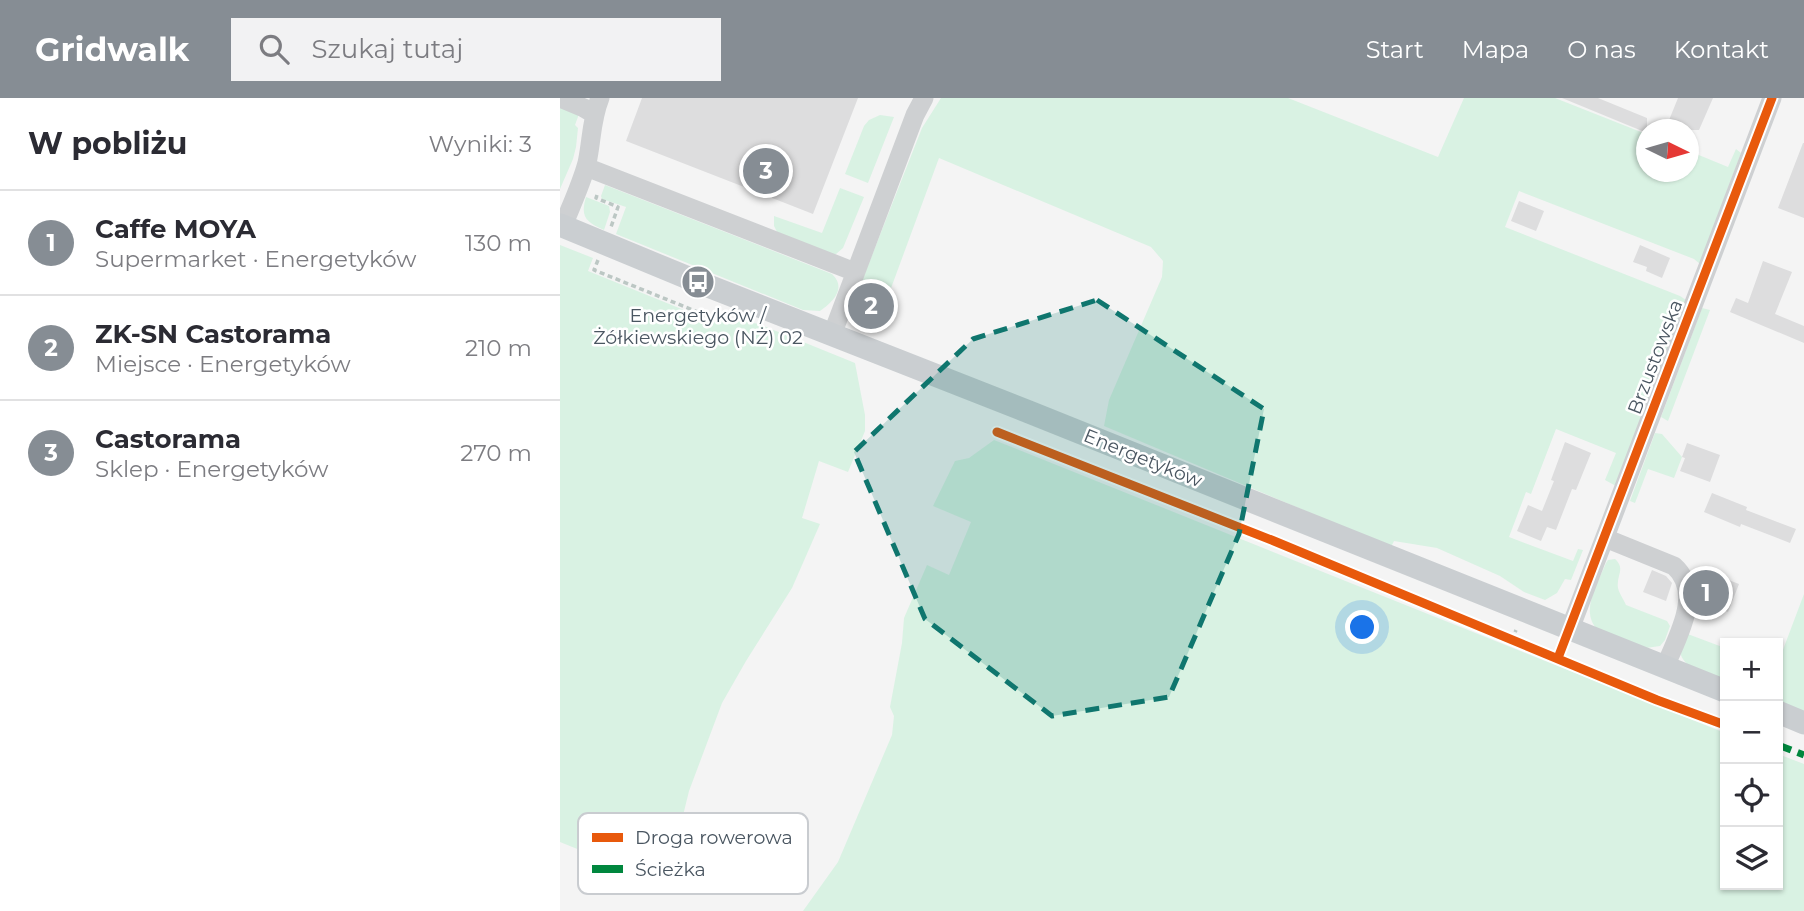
<!DOCTYPE html>
<html lang="pl">
<head>
<meta charset="utf-8">
<style>
  :root { --surface:#fff; --page:#f2f2f3; --text:#2b2b33; --muted:#7c7c81; --line:#e1e1e2; --accent:#868d94 }
  body { margin:0; font-family:Montserrat,sans-serif; background:var(--page); color:var(--text) }
  .controls { position:absolute; right:21px; bottom:21px; display:grid; overflow:hidden; border-radius:0px; box-shadow:0 2px 5px #0004 }
  .controls button { width:63px; height:63px; display:grid; place-items:center; padding:0; border:0; border-bottom:2px solid var(--line); background:var(--surface); color:var(--text); font:35px sans-serif }
  .compass { position:absolute; left:1076px; top:21px; width:63px; height:63px; border-radius:50%; background:var(--surface); box-shadow:0 2px 5px #0004; rotate:95deg }
  .you { position:absolute; left:803px; top:530px; width:24px; height:24px; margin:-18px; border:5px solid #fff; border-radius:50%; background:#1a73e8; box-shadow:0 0 0 10px #1a73e833 }
  .badge { display:grid; place-items:center; width:46px; height:46px; border-radius:50%; background:var(--accent); color:#fff; font-size:23px; font-weight:700 }
  .pin { position:absolute; translate:-50% -50%; border:4px solid #fff; box-shadow:0 2px 7px #0006 }
  .list { margin:0; padding:0; list-style:none }
  h2 { display:flex; justify-content:space-between; align-items:center; height:91px; margin:0; padding:0 28px; font-size:30px }
  h2 small { font-size:23px; font-weight:400; color:var(--muted) }
  .list li { display:grid; grid-template-columns:46px 1fr auto; gap:21px; align-items:center; box-sizing:border-box; height:105px; padding:0 28px; border-top:2px solid var(--line) }
  .list b { display:block; font-size:26px; white-space:nowrap }
  .list p { margin:0; font-size:23px; white-space:nowrap; color:var(--muted) }
  .list em { font-size:23px; font-style:normal; color:var(--muted) }
  .icon { flex:none; width:38px; height:38px; fill:none; stroke:currentColor; stroke-width:2; stroke-linecap:round; stroke-linejoin:round }
  .map { position:relative; flex:none; width:1244px; height:813px; overflow:hidden }
  header { display:flex; align-items:center; gap:42px; box-sizing:border-box; height:98px; padding:0 35px; background:var(--accent); color:#fff }
  header strong { font-size:33px }
  nav { display:flex; gap:38px; margin-inline-start:auto; font-size:24px }
  .search { width:490px; height:63px; background:var(--page); display:flex; align-items:center; gap:18px; box-sizing:border-box; padding:0 24px; border-radius:0px; color:var(--muted); font-size:26px }
  main { display:flex }
  aside { flex:1; background:var(--surface) }
  .map>svg:first-child { display:block }
  .green { fill:#d9f2e3 }
  .building { fill:#ddddde }
  .lines { fill:none; stroke-linecap:round; stroke-linejoin:round }
  .path { stroke:#bcc7c4; stroke-width:3.5; stroke-dasharray:5 3.5; stroke-linecap:butt }
  .minor { stroke:#ced0d2; stroke-width:19 }
  .major { stroke:#caced1; stroke-width:23 }
  .quiet { stroke:#00873e; stroke-width:7; stroke-dasharray:14 7; stroke-linecap:butt }
  .cycleway-casing { stroke:#fff; stroke-width:13 }
  .cycleway { stroke:#e8590c; stroke-width:9 }
  .marked { fill:#0f766e; fill-opacity:0.2; stroke:#0f766e; stroke-width:5; stroke-dasharray:14 9; stroke-linejoin:round }
  .labels { text-anchor:middle; dominant-baseline:central; stroke-width:5; stroke-linejoin:round; paint-order:stroke }
  .poi-label { font-size:19px; fill:#4a5661; stroke:#fff }
  .street-label { font-size:19px; fill:#4a5661; stroke:#fff }
  .key { fill:#fff; stroke:#c9ccd0; stroke-width:2 }
  .key-label { font-size:19px; fill:#4a5661 }
</style>
</head>
<body>
<header>
<strong>Gridwalk</strong>
<div class="search"><svg class="icon" aria-label="search" viewBox="0 0 24 24"><circle cx="10" cy="10" r="6"/><path d="M15 15l6 6"/></svg>Szukaj tutaj</div>
<nav><a>Start</a><a>Mapa</a><a>O nas</a><a>Kontakt</a></nav>
</header>
<main>
<aside>
<h2>W pobliżu<small>Wyniki: 3</small></h2>
<ul class="list">
<li><span class="badge">1</span><div><b>Caffe MOYA</b><p>Supermarket · Energetyków</p></div><em>130 m</em></li>
<li><span class="badge">2</span><div><b>ZK-SN Castorama</b><p>Miejsce · Energetyków</p></div><em>210 m</em></li>
<li><span class="badge">3</span><div><b>Castorama</b><p>Sklep · Energetyków</p></div><em>270 m</em></li>
</ul>
</aside>
<div class="map">
<svg width="1244" height="813" viewBox="0 0 1244 813">
  <rect width="100%" height="100%" fill="#f4f4f4"/>
  <path class="green" d="M 381,0 L 728,0 L 878,59 L 904,0 L 995,0 L 1086,36 L 1086,74 L 1128,74 L 1129,53 L 1168,69 L 1176,51 L 1181,55 L 1140,166 L 1134,161 L 959,93 L 945,129 L 1120,198 L 1126,202 L 1056,388 L 1045,382 L 1056,355 L 996,331 L 971,396 L 966,394 L 949,439 L 1013,463 L 1018,451 L 1023,452 L 1011,482 L 1005,481 L 997,495 L 985,502 L 964,494 L 940,478 L 877,450 L 834,443 L 831,449 L 544,328 L 549,302 L 602,179 L 603,163 L 591,149 L 379,60 L 327,201 L 293,216 L 294,203 L 362,30 Z
    M 0,8 L 19,16 L 15,27 L 18,30 L 16,49 L 13,61 L 0,91 Z
    M 320,17 L 334,19 L 308,85 L 285,76 L 304,28 L 309,22 Z
    M 45,87 L 272,176 C 287,190 273,204 260,213 L 243,212 L 56,136 L 66,109 L 42,101 L 41,98 Z
    M 280,90 L 304,99 L 283,150 L 276,156 L 272,157 L 218,136 L 214,128 L 214,118 L 262,135 Z
    M 26,99 L 49,108 L 50,114 L 44,132 C 26,124 20,119 26,99 Z
    M 0,147 L 33,160 L 28,173 L 156,225 L 159,219 L 199,226 L 295,265 L 305,317 L 305,333 L 288,374 L 259,363 L 242,420 L 260,426 L 232,490 L 186,563 L 162,605 L 129,693 L 117,742 L 109,788 L 0,744 Z
    M 1142,210 L 1150,212 L 1108,323 L 1101,319 Z
    M 1095,335 L 1102,336 L 1122,359 L 1114,380 L 1088,371 L 1075,405 L 1070,403 Z
    M 434,342 L 1165,635 L 1165,787 L 1218,787 L 1218,656 L 1244,666 L 1244,813 L 243,813 L 278,764 L 332,637 L 334,618 L 330,609 L 342,545 L 344,520 L 367,467 L 389,477 L 411,424 L 373,408 L 395,363 L 409,360 Z
    M 1055,461 C 1066,471 1056,477 1058,490 C 1059,495 1064,502 1066,507 L 1107,523 L 1110,528 L 1105,542 L 1100,548 L 1086,550 L 1038,532 C 1019,514 1038,485 1046,465 L 1048,462 Z
    M 1244,496 L 1244,614 L 1218,604 L 1218,565 Z
    M 1125,535 L 1165,550 L 1165,583 L 1128,567 C 1116,555 1120,550 1125,535 Z"/>
  <path class="building" d="M 82,0 L 298,0 L 253,116 L 66,43 Z
    M 1002,0 L 1038,0 L 1087,20 L 1087,35 Z
    M 1118,0 L 1153,0 L 1139,32 L 1105,32 Z
    M 1243,45 L 1244,45 L 1244,120 L 1218,110 Z
    M 959,103 L 984,113 L 976,133 L 951,123 Z
    M 1080,147 L 1110,160 L 1102,180 L 1086,173 L 1087,169 L 1073,164 Z
    M 1203,163 L 1232,174 L 1215,216 L 1244,228 L 1244,245 L 1170,214 L 1176,200 L 1188,205 Z
    M 1005,344 L 1031,355 L 1016,392 L 1012,391 L 996,432 L 987,429 L 981,443 L 957,433 L 968,407 L 982,413 L 994,383 L 991,382 Z
    M 1127,345 L 1160,357 L 1150,384 L 1120,373 L 1125,360 L 1122,359 Z
    M 1152,395 L 1187,409 L 1186,412 L 1236,431 L 1230,445 L 1181,426 L 1180,429 L 1144,414 Z
    M 1092,472 L 1106,478 L 1112,485 L 1106,503 L 1083,494 Z
    M 1148,474 L 1179,486 L 1168,514 L 1140,502 L 1139,495 Z"/>
  <g class="lines">
    <path class="path" d="M 37,97 L 36,100 L 58,109 L 51,129
      M 38,162 L 34,172 L 155,221
      M 952,542 L 956,532"/>
    <path class="minor" d="M 0,0 L 24,10 L 34,16
      M 26,69 L 295,174
      M 3,128 C 11,108 21,87 27,65 C 32,42 31,22 40,0
      M 272,237 L 355,17 L 364,0
      M 1045,440 L 1114,468 C 1144,495 1117,539 1105,569
      M 1010,531 L 1212,0"/>
    <path class="major" d="M 0,127 L 138,184 L 469,314 L 1165,593
      M 1218,614 L 1244,625"/>
    <path class="quiet" d="M 1218,647 L 1244,657"/>
    <defs>
      <path id="cycleway" d="M 437,334 L 714,443 L 1097,602 L 1165,627
        M 998,560 L 1212,0"/>
    </defs>
    <use href="#cycleway" class="cycleway-casing"/>
    <use href="#cycleway" class="cycleway"/>
  </g>
  <path class="marked" d="M 537,202 L 704,311 L 679,436 L 609,599 L 492,618 L 365,521 L 294,354 L 413,241 Z"/>
  <defs>
    <symbol id="bus-disc" viewBox="-11 -11 22 22"><circle r="9.5" fill="#868d94" stroke="#fff"/><path d="M-5-6H5V4H4V6H2V4H-2V6H-4V4H-5ZM-3.5-4V0h7V-4ZM-3.5 1.2v1.5H-2V1.2ZM2 1.2v1.5H3.5V1.2Z" fill="#fff"/></symbol>
  </defs>
  <g fill-rule="evenodd">
    <use href="#bus-disc" x="119" y="165" width="38" height="38"/>
  </g>
  <g class="labels">
    <g class="poi-label">
      <text x="138" y="217">Energetyków /<tspan x="138" dy="22">Żółkiewskiego (NŻ) 02</tspan></text>
    </g>
    <g class="street-label">
      <text transform="translate(1095 259) rotate(-69)">Brzustowska</text>
      <text transform="translate(583 360) rotate(22)">Energetyków</text>
    </g>
  </g>
  <rect x="18" y="715" width="230" height="81" rx="10" class="key"/>
  <rect x="32" y="735" width="31" height="9" fill="#e8590c"/>
  <rect x="32" y="767" width="31" height="8" fill="#00873e"/>
  <g class="key-label">
    <text x="75" y="746">Droga rowerowa</text>
    <text x="75" y="778">Ścieżka</text>
  </g>
</svg>
<div class="controls">
<button>+</button>
<button>−</button>
<button><svg class="icon" aria-label="locate" viewBox="0 0 24 24"><circle cx="12" cy="12" r="6"/><path d="M12 2v4M12 18v4M2 12h4M18 12h4"/></svg></button>
<button><svg class="icon" aria-label="layers" viewBox="0 0 24 24"><path d="M12 4l9 5-9 5-9-5zM3 14l9 5 9-5"/></svg></button>
</div>
<svg class="compass" viewBox="-18 -18 36 36"><path d="M0-13l5 13h-10z" fill="#e53935"/><path d="M0 13l5-13h-10z" fill="#7c7c81"/></svg>
<div class="you"></div>
<div class="pin badge" style="left:1146px;top:495px">1</div>
<div class="pin badge" style="left:311px;top:208px">2</div>
<div class="pin badge" style="left:206px;top:73px">3</div>
</div>
</main>
</body>
</html>
